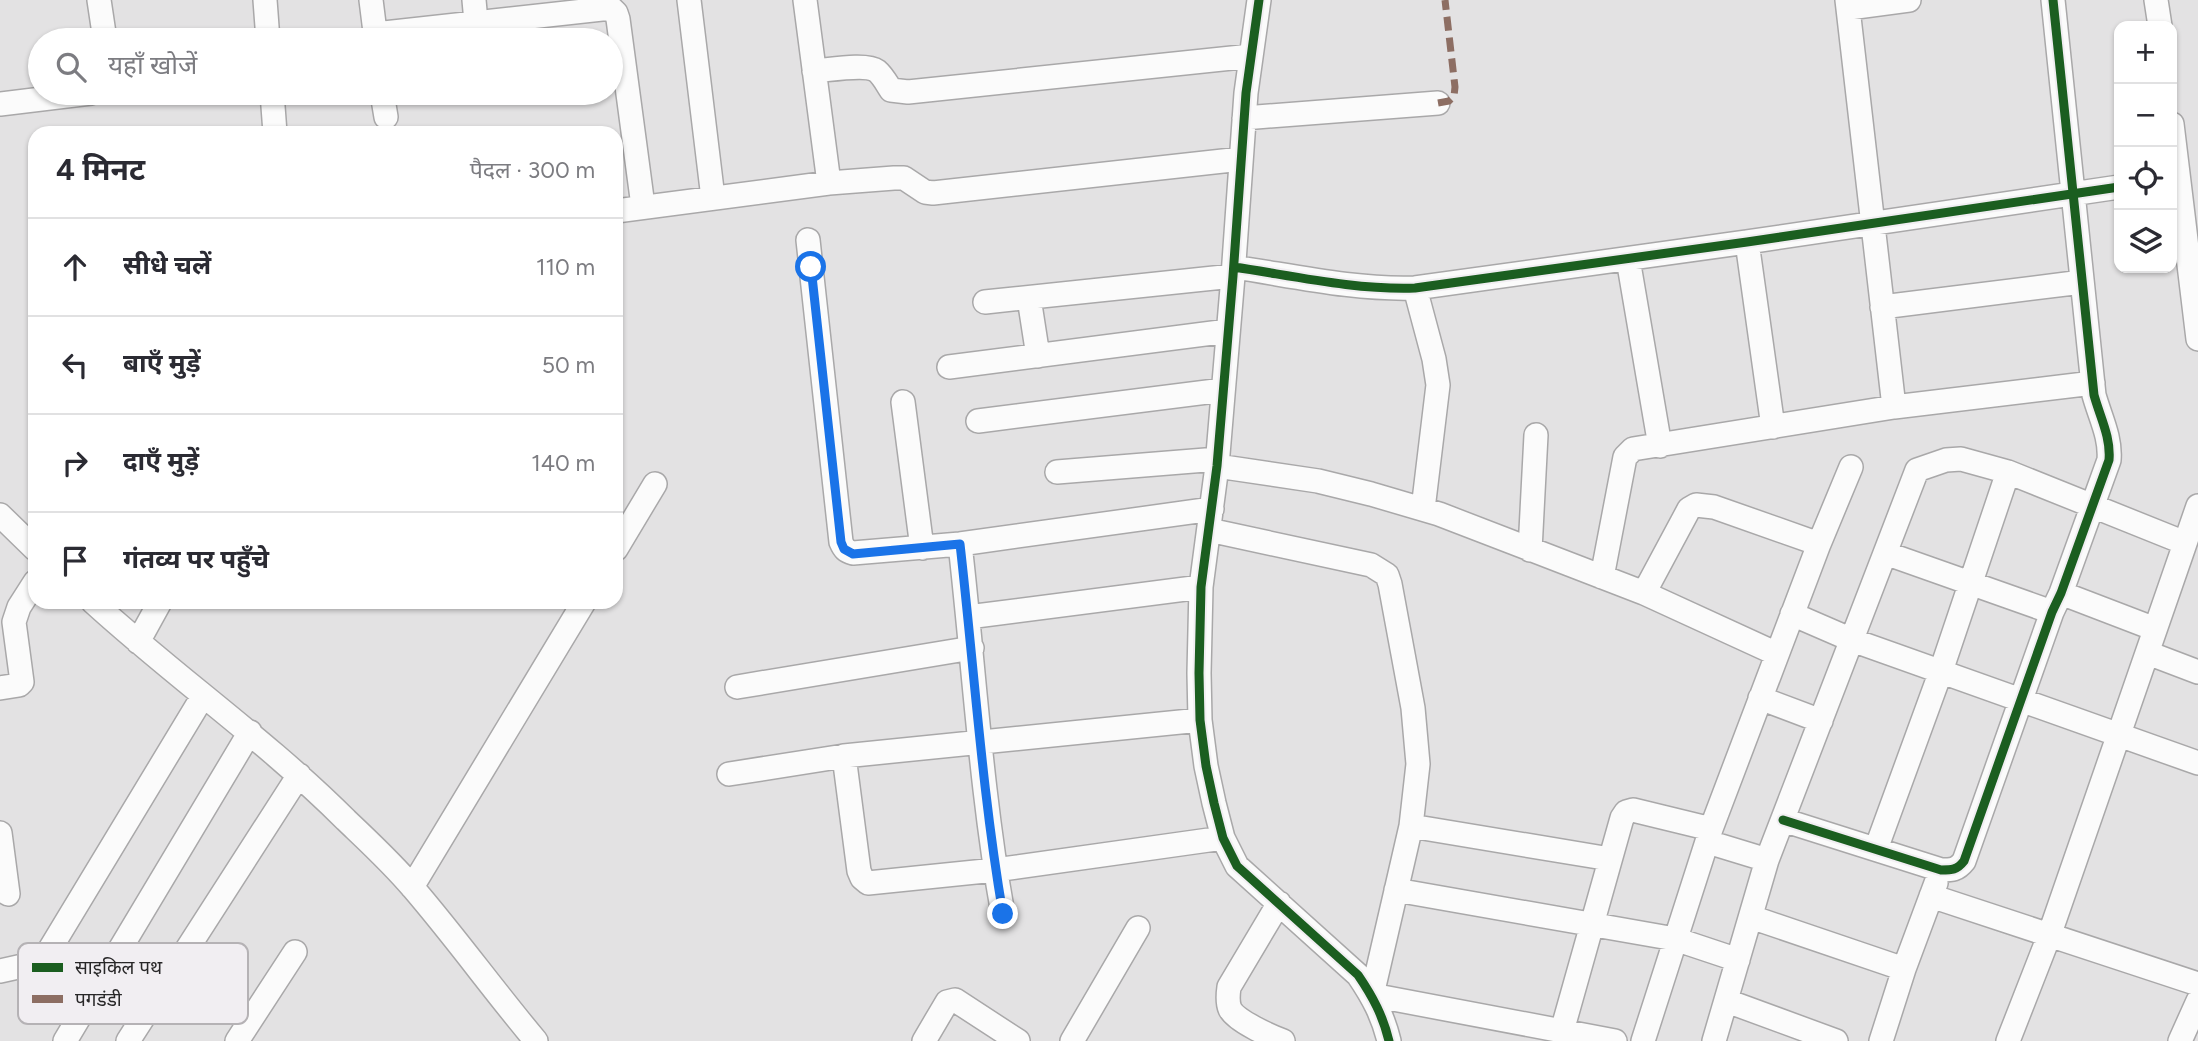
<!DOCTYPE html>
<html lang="hi">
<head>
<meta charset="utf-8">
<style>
  :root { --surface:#fff; --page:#f7f7f7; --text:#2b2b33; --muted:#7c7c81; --line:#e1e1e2 }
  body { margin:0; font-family:Figtree,"Noto Sans Devanagari",sans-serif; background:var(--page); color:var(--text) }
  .controls { position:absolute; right:21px; top:21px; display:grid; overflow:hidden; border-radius:14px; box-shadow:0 2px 5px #0004 }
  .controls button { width:63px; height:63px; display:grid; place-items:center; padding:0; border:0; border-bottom:2px solid var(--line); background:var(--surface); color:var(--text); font:35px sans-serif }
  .stop { position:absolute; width:21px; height:21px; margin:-16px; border:5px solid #1a73e8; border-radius:50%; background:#fff }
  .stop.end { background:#1a73e8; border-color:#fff; box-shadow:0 2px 7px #0008 }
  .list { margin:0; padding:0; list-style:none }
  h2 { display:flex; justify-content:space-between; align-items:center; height:91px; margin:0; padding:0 28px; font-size:30px }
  h2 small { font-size:23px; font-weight:400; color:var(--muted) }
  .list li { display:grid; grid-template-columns:46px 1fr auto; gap:21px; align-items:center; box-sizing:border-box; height:98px; padding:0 28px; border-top:2px solid var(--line) }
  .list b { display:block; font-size:26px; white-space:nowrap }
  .list em { font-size:23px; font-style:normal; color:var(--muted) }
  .icon { flex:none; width:38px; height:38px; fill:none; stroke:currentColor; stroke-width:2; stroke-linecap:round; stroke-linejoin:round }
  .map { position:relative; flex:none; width:2198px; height:1041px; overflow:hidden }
  .search { position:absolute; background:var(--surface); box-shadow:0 2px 5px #0004; left:28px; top:28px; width:595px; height:77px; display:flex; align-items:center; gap:18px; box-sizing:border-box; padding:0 24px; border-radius:38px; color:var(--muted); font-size:26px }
  .panel { position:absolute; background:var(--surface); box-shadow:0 2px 5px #0004; left:28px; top:126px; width:595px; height:483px; border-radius:21px }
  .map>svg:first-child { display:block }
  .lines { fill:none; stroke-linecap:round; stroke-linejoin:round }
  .minor-casing { stroke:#a9a8a9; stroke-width:26 }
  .minor { stroke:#fbfbfb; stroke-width:23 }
  .quiet { stroke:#8d6e63; stroke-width:7; stroke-dasharray:14 7; stroke-linecap:butt }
  .cycleway-casing { stroke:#f1eef2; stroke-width:13 }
  .cycleway { stroke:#1b5e20; stroke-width:9 }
  .route { stroke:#1a73e8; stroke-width:9 }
  .key { fill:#f1eef2; stroke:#b5b2b5; stroke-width:2 }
  .key-label { font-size:19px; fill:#282728 }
</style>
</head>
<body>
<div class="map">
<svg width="2198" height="1041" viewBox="0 0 2198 1041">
  <rect width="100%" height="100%" fill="#e3e2e3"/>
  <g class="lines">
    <defs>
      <path id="minor" d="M 99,0 L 105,40
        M 265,0 L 268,40
        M 371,0 L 376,40
        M 474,0 L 476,22
        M 689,0 L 713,198
        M 805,0 L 829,183
        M 1259,0 L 1246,93 L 1233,276 L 1217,466 L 1201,587 L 1199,673 L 1200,720 L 1206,766 L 1214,803 L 1223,838 L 1237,866 L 1358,975 C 1373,997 1383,1016 1389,1041
        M 1847,0 L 1894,407
        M 2156,0 L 2160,26
        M 1849,8 L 1909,0
        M 375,34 L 611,8 L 616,13 L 618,19 L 643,206
        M 814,71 C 829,70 866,63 877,71 C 883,76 887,84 891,90 L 908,92 L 1251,56
        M 272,93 L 275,133
        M 382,93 L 386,117
        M 0,104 L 91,93
        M 1244,118 L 1438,103
        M 2172,124 L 2198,339
        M 616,211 L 829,183 L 894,178 L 904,178 L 925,192 L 933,193 L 1241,159
        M 808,240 L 841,542 C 844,549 846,551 853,553 L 960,544 L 1212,509
        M 1747,242 L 1773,427
        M 1628,259 L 1660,446
        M 1234,267 C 1294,276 1355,290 1415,288 L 1747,242 L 2119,187
        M 1415,288 L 1434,359 L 1438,385 L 1423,509
        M 1029,298 L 1038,356
        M 985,302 L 1233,276
        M 1882,307 L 2082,282
        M 949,367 L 1228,331
        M 903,402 L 922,548
        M 978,421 L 1223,390
        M 1217,466 L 1318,481 L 1371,494 L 1439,514 L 1644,593 L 1777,654
        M 1057,472 L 1218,459
        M 0,515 L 35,549
        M 1209,530 L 1371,565 L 1387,575 L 1390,584 L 1413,708 L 1418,764 L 1411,826 L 1372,995 L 1615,1041
        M 960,544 C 974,667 981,792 1003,914
        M 616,549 L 655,484
        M 1530,550 L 1536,435
        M 1885,553 L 2052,612
        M 1602,577 L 1625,457 L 1633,449 L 1894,407 L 2093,383
        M 1644,593 L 1689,509 L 1696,505 L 1714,507 L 1819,544
        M 2061,593 L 2155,629
        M 93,602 C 175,677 267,741 346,820 C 369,842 393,864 413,888 C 456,938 494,991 536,1041
        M 1792,614 L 1852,640 L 2198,763
        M 968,617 L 1201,587
        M 138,642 L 160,602
        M 2148,653 L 2198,672
        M 737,687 L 972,648
        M 0,688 L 19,685 L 22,682 L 14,622 L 19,607 L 35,582
        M 1760,698 L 1821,721
        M 844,756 L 859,871 L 862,878 L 868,883 L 995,870 L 1223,838
        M 729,774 L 844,756 L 1200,720
        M 1783,820 L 1941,870 C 1952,870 1957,870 1964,861 L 2052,612 L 2061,593 L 2109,460 C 2111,437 2100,417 2094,395 L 2053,0
        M 1411,826 L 1610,859
        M 0,833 L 8,894
        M 1708,842 L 1767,860
        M 1876,849 L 1941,671 L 2008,472
        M 412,887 L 584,602
        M 1396,890 L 1675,939 L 1738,960
        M 1931,896 L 2198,984
        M 1279,903 L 1229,987 C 1228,994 1227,1002 1230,1009 C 1236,1021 1270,1036 1283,1041
        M 1751,917 L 1904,969
        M 0,971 L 36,963 L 47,954 L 203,696
        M 1727,1001 L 1836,1041
        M 1562,1031 L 1622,818 L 1626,812 L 1633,810 L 1711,829 L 1819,544 L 1851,467
        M 65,1041 L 250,732
        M 128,1041 L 299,775
        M 237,1041 L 295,952
        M 924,1041 L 947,1002 L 955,1000 L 1018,1041
        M 1072,1041 L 1138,928
        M 1643,1041 L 1711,829
        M 1714,1041 L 1767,860 L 1917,470 L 1946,460 L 1961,459 L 2008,472 L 2185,543
        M 1881,1041 L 1904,969 L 1936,883
        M 2008,1041 L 2049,936 L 2198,506
        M 2180,1041 L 2198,1001"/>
    </defs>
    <use href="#minor" class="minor-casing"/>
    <use href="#minor" class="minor"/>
    <path class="quiet" d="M 1438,103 L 1449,101 L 1454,96 L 1455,87 L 1445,0"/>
    <defs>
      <path id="cycleway" d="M 1259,0 L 1246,93 L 1233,276 L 1217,466 L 1201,587 L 1199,673 L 1200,720 L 1206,766 L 1214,803 L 1223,838 L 1237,866 L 1358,975 C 1373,997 1383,1016 1389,1041
        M 1234,267 C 1294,276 1355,290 1415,288 L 1747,242 L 2119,187
        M 1783,820 L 1941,870 C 1952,870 1957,870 1964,861 L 2052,612 L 2061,593 L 2109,460 C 2111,437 2100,417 2094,395 L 2053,0"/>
    </defs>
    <use href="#cycleway" class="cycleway-casing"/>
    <use href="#cycleway" class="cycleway"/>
  </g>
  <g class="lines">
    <path class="route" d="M 811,267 L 841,542 L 844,549 L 853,554 L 960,544 C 974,667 982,792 1003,914"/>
  </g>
  <rect x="18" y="943" width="230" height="81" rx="10" class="key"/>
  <rect x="32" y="963" width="31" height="9" fill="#1b5e20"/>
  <rect x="32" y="995" width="31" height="8" fill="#8d6e63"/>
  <g class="key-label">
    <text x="75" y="974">साइकिल पथ</text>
    <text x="75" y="1006">पगडंडी</text>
  </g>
</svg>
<div class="controls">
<button>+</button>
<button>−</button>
<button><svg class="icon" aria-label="locate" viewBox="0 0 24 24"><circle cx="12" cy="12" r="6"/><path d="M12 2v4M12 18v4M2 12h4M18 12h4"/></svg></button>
<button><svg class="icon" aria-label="layers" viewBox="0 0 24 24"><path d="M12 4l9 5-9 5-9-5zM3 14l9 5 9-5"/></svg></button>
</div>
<div class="stop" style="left:811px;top:267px"></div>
<div class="stop end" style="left:1003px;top:914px"></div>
<div class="search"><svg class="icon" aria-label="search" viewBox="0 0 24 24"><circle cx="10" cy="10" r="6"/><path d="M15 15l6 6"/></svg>यहाँ खोजें</div>
<section class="panel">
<h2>4 मिनट<small>पैदल · 300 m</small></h2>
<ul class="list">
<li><svg class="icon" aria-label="ahead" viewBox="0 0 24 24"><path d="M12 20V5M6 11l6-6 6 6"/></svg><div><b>सीधे चलें</b></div><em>110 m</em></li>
<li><svg class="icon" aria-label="left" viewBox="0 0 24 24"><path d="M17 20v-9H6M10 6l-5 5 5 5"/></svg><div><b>बाएँ मुड़ें</b></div><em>50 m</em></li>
<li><svg class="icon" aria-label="right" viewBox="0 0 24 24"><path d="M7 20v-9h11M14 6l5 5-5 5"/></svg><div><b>दाएँ मुड़ें</b></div><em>140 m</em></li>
<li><svg class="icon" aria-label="arrive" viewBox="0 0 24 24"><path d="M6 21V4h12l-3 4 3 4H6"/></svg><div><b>गंतव्य पर पहुँचे</b></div></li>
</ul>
</section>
</div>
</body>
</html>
